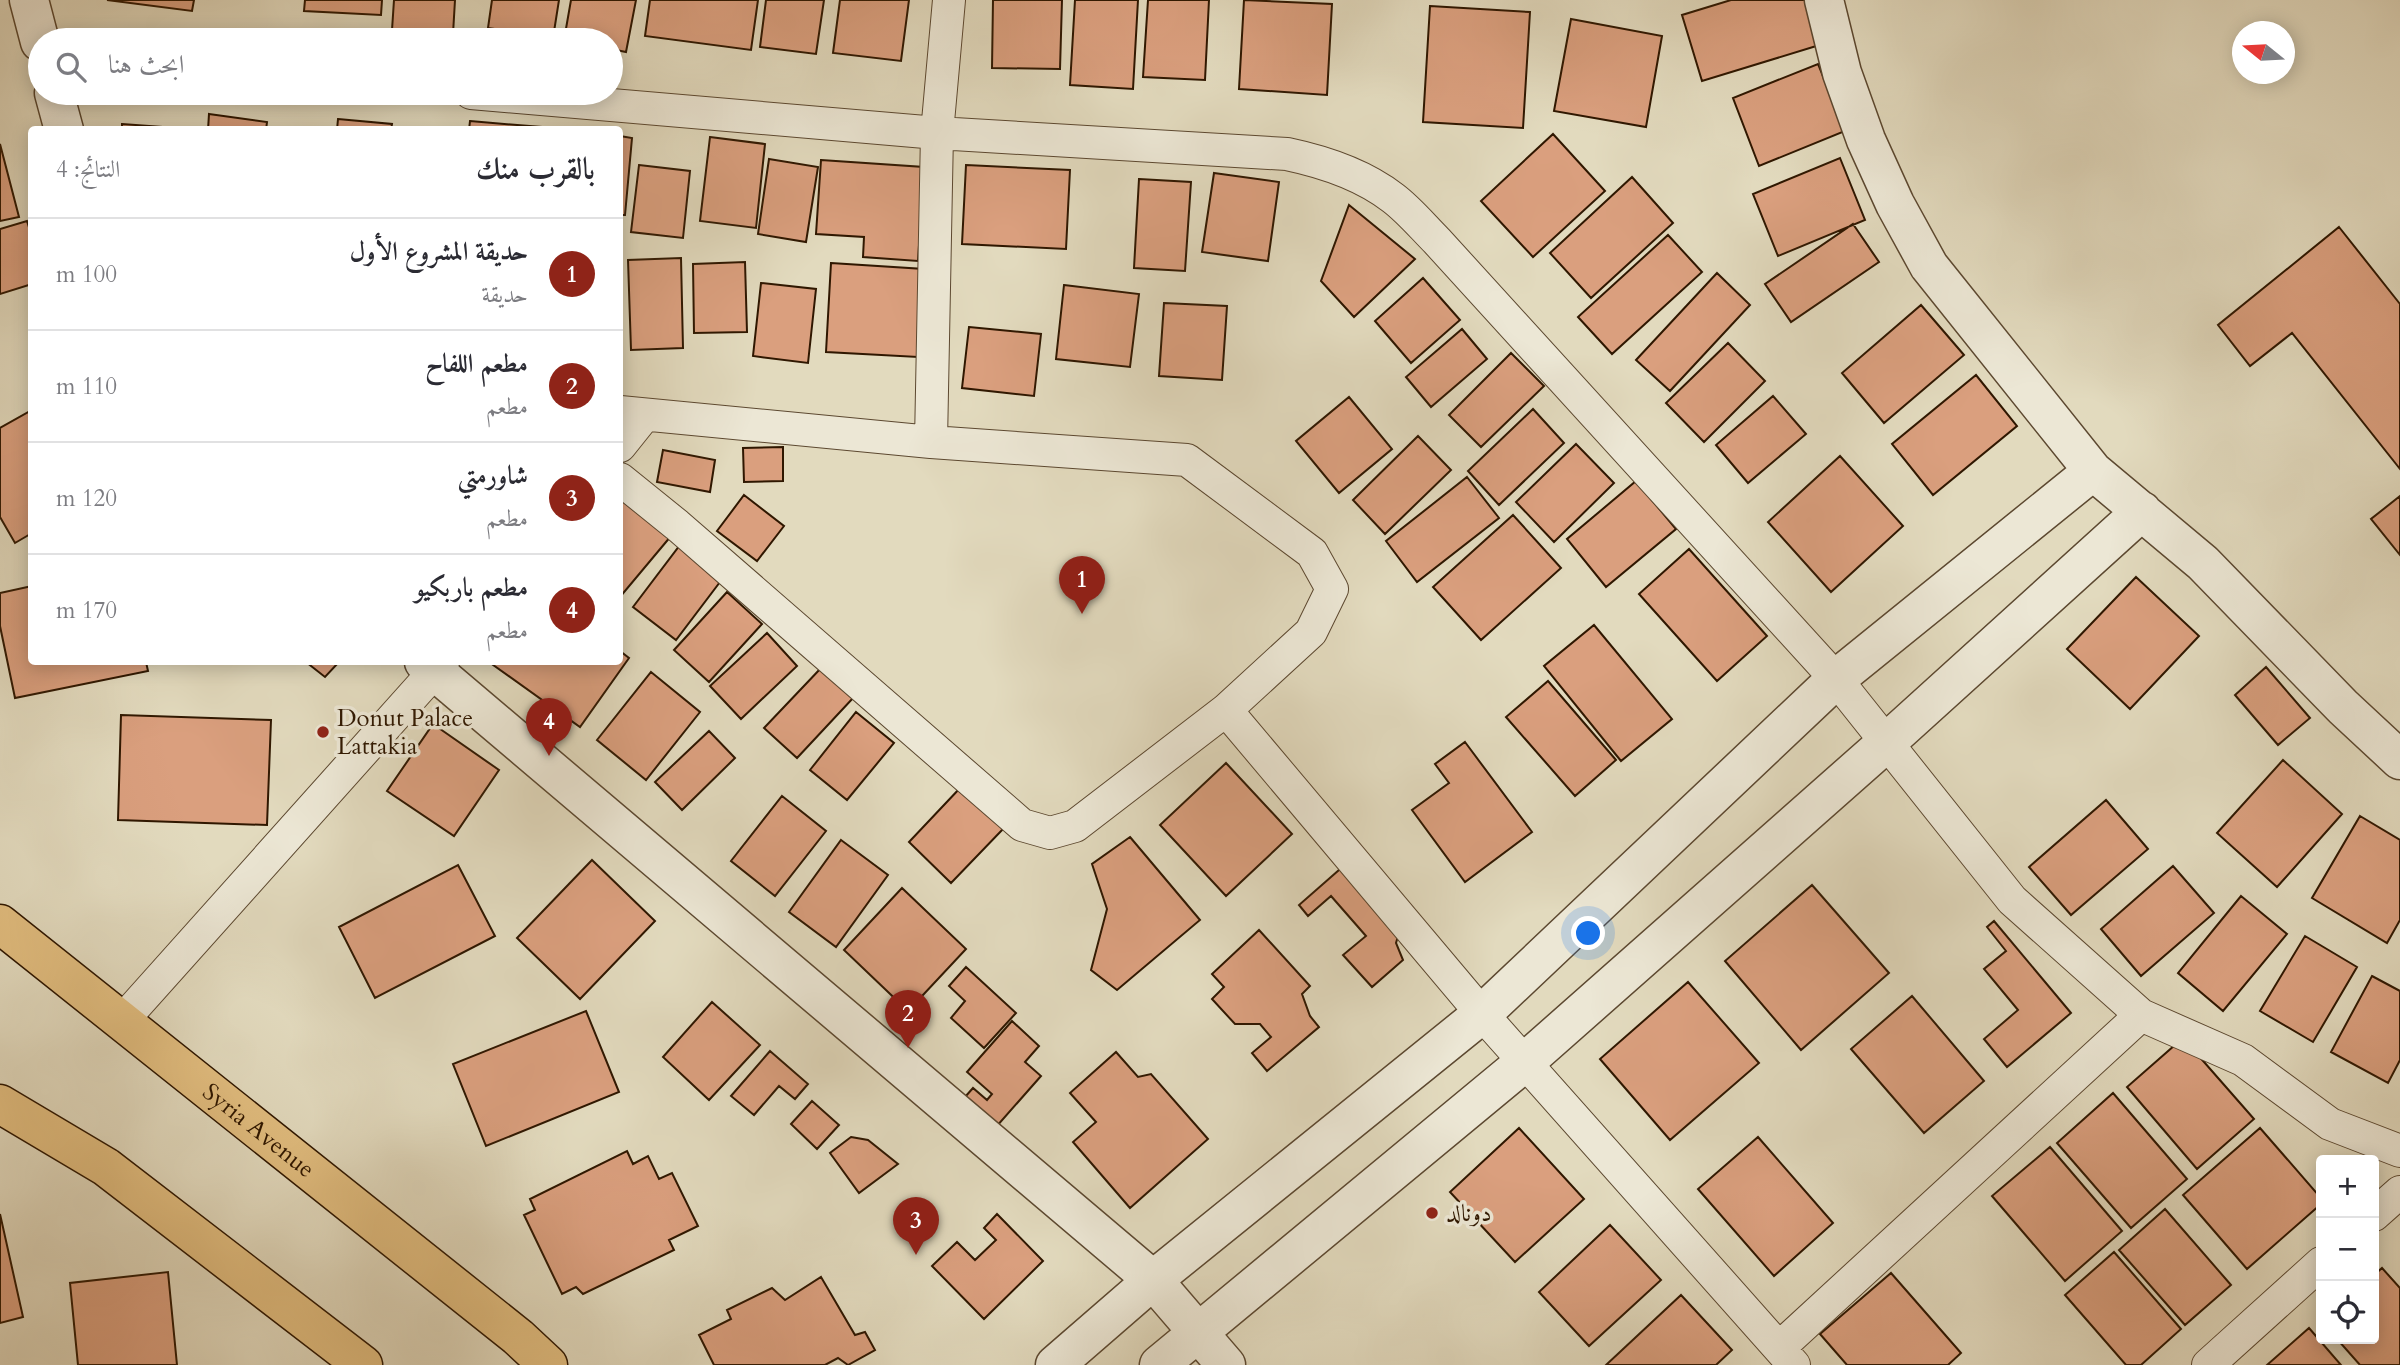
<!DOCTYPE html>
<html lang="ar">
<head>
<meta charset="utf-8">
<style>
  :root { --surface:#fff; --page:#f2f2f3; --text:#2b2b33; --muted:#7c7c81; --line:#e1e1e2; --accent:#8f2418 }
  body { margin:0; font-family:Cardo,Amiri,serif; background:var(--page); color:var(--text); direction:rtl }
  .controls { position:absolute; right:21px; bottom:21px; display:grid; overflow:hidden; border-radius:7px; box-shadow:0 4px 18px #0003 }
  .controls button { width:63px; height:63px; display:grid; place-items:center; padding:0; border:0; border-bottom:2px solid var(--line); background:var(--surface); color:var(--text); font:35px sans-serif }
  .compass { position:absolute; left:2232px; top:21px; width:63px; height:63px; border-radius:50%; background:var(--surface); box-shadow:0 4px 18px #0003; rotate:288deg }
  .you { position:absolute; left:1589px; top:934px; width:24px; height:24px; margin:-18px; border:5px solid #fff; border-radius:50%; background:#1a73e8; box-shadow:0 0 0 10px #1a73e833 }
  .badge { display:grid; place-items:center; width:46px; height:46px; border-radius:50%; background:var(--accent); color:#fff; font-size:23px; font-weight:700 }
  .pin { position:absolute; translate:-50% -58px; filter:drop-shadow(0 2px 4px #0008) }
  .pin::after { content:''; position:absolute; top:37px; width:24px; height:21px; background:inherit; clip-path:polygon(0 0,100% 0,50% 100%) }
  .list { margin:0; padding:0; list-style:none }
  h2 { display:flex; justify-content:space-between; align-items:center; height:91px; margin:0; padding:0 28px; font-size:30px }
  h2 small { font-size:23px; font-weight:400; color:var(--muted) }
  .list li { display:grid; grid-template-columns:46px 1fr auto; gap:21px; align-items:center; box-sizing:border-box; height:112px; padding:0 28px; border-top:2px solid var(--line) }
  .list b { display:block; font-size:26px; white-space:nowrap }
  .list p { margin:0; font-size:23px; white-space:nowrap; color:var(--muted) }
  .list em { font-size:23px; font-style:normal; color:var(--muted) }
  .icon { flex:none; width:38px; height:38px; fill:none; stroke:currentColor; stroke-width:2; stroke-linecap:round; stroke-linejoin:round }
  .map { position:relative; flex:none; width:2400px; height:1365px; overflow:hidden; direction:ltr }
  .search { position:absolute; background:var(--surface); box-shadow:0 4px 18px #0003; left:28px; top:28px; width:595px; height:77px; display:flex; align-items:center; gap:18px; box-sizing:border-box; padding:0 24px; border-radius:38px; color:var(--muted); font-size:26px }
  .panel { position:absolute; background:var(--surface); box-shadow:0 4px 18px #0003; left:28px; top:126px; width:595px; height:539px; border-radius:7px; direction:rtl }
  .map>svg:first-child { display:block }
  .building { fill:#da9f7e; stroke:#2f1700; stroke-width:2 }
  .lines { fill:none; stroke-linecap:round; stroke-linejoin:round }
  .minor-casing { stroke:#5c4830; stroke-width:34 }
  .tertiary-casing { stroke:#5c4830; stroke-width:41 }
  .primary-casing { stroke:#2f1700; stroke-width:41 }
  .minor { stroke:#ece7d5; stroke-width:32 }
  .tertiary { stroke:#ece7d5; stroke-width:38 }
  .primary { stroke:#e1bd7f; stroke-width:38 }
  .poi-dot { fill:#8f2418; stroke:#ece7d5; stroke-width:2.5 }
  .labels { text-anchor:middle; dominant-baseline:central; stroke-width:7; stroke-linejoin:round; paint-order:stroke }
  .poi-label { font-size:24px; fill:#2f1700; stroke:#ece7d5; text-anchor:start }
  .street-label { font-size:24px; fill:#2f1700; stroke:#ece7d5 }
</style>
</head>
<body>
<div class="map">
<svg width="2400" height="1365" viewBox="0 0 2400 1365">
  <rect width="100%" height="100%" fill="#e2dabe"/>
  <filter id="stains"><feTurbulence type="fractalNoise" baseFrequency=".00286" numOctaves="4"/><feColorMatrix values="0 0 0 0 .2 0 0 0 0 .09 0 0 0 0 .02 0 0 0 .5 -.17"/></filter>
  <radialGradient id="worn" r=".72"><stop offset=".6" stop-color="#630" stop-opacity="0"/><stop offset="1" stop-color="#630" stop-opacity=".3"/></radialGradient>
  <path class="building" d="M 107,0 L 194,0 L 192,11 Z
    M 305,0 L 382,0 L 381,15 L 304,11 Z
    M 394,0 L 455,0 L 453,34 L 392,30 Z
    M 492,0 L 559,0 L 553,38 L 488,28 Z
    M 571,0 L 636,0 L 626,52 L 611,49 L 611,40 L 564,40 Z
    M 650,0 L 758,0 L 751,50 L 645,36 Z
    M 766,0 L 824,0 L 816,54 L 760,47 Z
    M 840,0 L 909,0 L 901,61 L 833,53 Z
    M 993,0 L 1062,0 L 1060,69 L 992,68 Z
    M 1075,0 L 1138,0 L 1133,89 L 1070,85 Z
    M 1148,0 L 1209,0 L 1205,80 L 1143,77 Z
    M 1244,0 L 1332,4 L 1327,95 L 1239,89 Z
    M 1731,0 L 1813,0 L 1826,43 L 1702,81 L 1682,15 Z
    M 1430,6 L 1530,12 L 1523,128 L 1423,122 Z
    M 1571,19 L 1662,36 L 1646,127 L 1554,111 Z
    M 1818,64 L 1845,131 L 1759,166 L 1733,98 Z
    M 209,114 L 267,122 L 266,130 L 208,130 Z
    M 338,119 L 392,124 L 391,130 L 337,130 Z
    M 470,121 L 541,127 L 540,130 L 469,130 Z
    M 122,124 L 190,129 L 122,130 Z
    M 1553,134 L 1605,191 L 1533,257 L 1481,201 Z
    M 620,136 L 632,138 L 625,215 L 620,215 Z
    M 710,137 L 765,144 L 756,228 L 700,221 Z
    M 0,144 L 19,217 L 0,221 Z
    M 1840,158 L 1865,220 L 1778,256 L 1753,194 Z
    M 769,159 L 818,167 L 806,242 L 758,234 Z
    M 821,160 L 924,167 L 918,261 L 863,257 L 864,237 L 816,234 Z
    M 639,165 L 690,171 L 683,238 L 631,232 Z
    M 966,165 L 1070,170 L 1066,249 L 962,244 Z
    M 1214,173 L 1279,182 L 1268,261 L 1202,252 Z
    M 1632,177 L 1673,223 L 1591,298 L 1550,253 Z
    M 1139,179 L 1191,182 L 1185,271 L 1134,268 Z
    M 1349,205 L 1415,259 L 1354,317 L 1321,281 Z
    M 27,221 L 32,237 L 32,284 L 0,294 L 0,229 Z
    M 1853,224 L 1879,262 L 1791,322 L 1765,284 Z
    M 2339,227 L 2400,304 L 2400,469 L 2292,333 L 2250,366 L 2218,325 Z
    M 1668,235 L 1702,272 L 1612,354 L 1578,317 Z
    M 681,258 L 683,348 L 631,350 L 628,260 Z
    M 620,260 L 621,260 L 620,349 Z
    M 745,262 L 747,332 L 694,333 L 693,264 Z
    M 831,263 L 924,269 L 918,357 L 826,352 Z
    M 1717,273 L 1750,305 L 1670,391 L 1636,360 Z
    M 1423,278 L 1460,320 L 1411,363 L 1375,321 Z
    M 761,283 L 816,289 L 808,363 L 753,356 Z
    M 1064,285 L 1139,294 L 1130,367 L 1056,359 Z
    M 1164,303 L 1227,306 L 1222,380 L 1159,376 Z
    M 1921,305 L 1964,355 L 1884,423 L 1842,373 Z
    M 969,327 L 1041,334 L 1034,396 L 962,388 Z
    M 1462,329 L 1487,359 L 1431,407 L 1406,377 Z
    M 1728,343 L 1765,381 L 1704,442 L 1666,403 Z
    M 1511,353 L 1544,386 L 1481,447 L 1449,415 Z
    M 1976,375 L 2017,426 L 1933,495 L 1892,444 Z
    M 1773,396 L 1806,434 L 1748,483 L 1716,445 Z
    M 1349,397 L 1392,449 L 1339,493 L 1296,441 Z
    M 1533,409 L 1564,443 L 1499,505 L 1468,471 Z
    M 32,410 L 32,533 L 15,543 L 0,517 L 0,428 Z
    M 1418,436 L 1451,470 L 1385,534 L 1353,500 Z
    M 1576,444 L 1614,483 L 1554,542 L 1516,502 Z
    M 783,447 L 783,481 L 744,482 L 743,448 Z
    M 663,450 L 715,460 L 710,492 L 657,482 Z
    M 1840,456 L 1903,526 L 1831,592 L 1768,522 Z
    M 1467,477 L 1499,518 L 1417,582 L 1386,541 Z
    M 1636,481 L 1676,529 L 1606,587 L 1567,539 Z
    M 620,491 L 671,536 L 620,597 Z
    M 744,495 L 784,526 L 757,561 L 717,531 Z
    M 2400,496 L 2400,555 L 2371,519 Z
    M 1513,515 L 1561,568 L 1481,640 L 1433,587 Z
    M 680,545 L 723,578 L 676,640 L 633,607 Z
    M 1689,549 L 1767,636 L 1717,681 L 1639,594 Z
    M 2136,577 L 2199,636 L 2130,709 L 2067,649 Z
    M 32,586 L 32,662 L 146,662 L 148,671 L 15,698 L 0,626 L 0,593 Z
    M 727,592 L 762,624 L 709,682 L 674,650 Z
    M 1594,625 L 1672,719 L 1621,761 L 1544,666 Z
    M 767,633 L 797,666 L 741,719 L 710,686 Z
    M 620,651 L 629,658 L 580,727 L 489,662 L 620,662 Z
    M 306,662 L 339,662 L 325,677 Z
    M 822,667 L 854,697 L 797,758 L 764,728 Z
    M 2266,667 L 2310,718 L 2278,745 L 2235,695 Z
    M 651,672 L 700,712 L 646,780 L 597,740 Z
    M 1548,681 L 1616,760 L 1575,796 L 1506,717 Z
    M 856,712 L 894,743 L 847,800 L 810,770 Z
    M 121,715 L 271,720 L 267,825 L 118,820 Z
    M 433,724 L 499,770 L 454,836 L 387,791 Z
    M 709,731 L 735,758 L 682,810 L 655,782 Z
    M 1465,742 L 1532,832 L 1465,882 L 1412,810 L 1449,783 L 1435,764 Z
    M 2283,760 L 2342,814 L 2277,887 L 2217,833 Z
    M 1226,763 L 1292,834 L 1226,896 L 1160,825 Z
    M 961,787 L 1004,828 L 951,883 L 909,842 Z
    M 782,796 L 826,831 L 775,896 L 731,861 Z
    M 2106,800 L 2148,849 L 2071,915 L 2029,867 Z
    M 2360,816 L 2400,840 L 2400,920 L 2387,943 L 2312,898 Z
    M 1130,837 L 1200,920 L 1117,990 L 1091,970 L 1107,909 L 1092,864 Z
    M 841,840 L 888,875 L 836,947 L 789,912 Z
    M 592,860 L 655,921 L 580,999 L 517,938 Z
    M 1347,863 L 1401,926 L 1396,943 L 1403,960 L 1372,987 L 1343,955 L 1366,936 L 1331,896 L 1308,916 L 1299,905 Z
    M 458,865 L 495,936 L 375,998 L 339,927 Z
    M 2173,866 L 2214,913 L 2141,976 L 2101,929 Z
    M 1812,885 L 1889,973 L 1801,1050 L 1725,961 Z
    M 902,888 L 966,949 L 908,1011 L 844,950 Z
    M 2241,896 L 2287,934 L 2223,1011 L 2178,973 Z
    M 1994,921 L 2071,1013 L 2007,1067 L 1984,1039 L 2018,1010 L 1984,969 L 2006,951 L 1987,927 Z
    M 1259,930 L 1310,986 L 1302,994 L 1310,1016 L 1319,1027 L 1267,1071 L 1252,1053 L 1271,1037 L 1260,1024 L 1235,1024 L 1212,999 L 1224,987 L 1212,974 Z
    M 2305,936 L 2357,967 L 2313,1042 L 2260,1011 Z
    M 966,967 L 1016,1013 L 984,1048 L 951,1018 L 965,1001 L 949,986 Z
    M 2372,976 L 2400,991 L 2400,1060 L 2388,1083 L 2331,1052 Z
    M 1688,982 L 1759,1063 L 1670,1140 L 1600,1059 Z
    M 1912,996 L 1984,1081 L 1924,1133 L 1851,1049 Z
    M 712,1002 L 760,1045 L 709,1100 L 663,1057 Z
    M 586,1011 L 619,1092 L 486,1146 L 453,1064 Z
    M 1012,1021 L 1039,1046 L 1025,1062 L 1041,1076 L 989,1135 L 957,1106 L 973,1088 L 987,1100 L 992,1094 L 967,1072 Z
    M 2183,1038 L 2254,1119 L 2197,1169 L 2127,1087 Z
    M 770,1051 L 808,1084 L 795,1099 L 779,1086 L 754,1115 L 731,1096 Z
    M 1116,1052 L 1138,1077 L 1151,1074 L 1208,1139 L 1130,1208 L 1073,1142 L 1096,1122 L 1070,1093 Z
    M 2113,1093 L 2187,1179 L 2131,1228 L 2057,1143 Z
    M 812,1101 L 839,1125 L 817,1149 L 791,1124 Z
    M 1519,1128 L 1584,1199 L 1515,1262 L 1450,1192 Z
    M 2260,1128 L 2321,1198 L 2321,1204 L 2247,1269 L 2183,1195 Z
    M 851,1137 L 868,1140 L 898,1164 L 859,1193 L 830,1153 Z
    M 1758,1137 L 1833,1223 L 1774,1276 L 1698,1189 Z
    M 2050,1147 L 2122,1231 L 2065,1281 L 1992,1196 Z
    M 627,1151 L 633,1164 L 648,1156 L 659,1179 L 672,1173 L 698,1226 L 669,1240 L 674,1250 L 583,1294 L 576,1287 L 562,1294 L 524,1215 L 535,1210 L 530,1199 Z
    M 2165,1209 L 2231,1285 L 2185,1325 L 2119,1250 Z
    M 0,1214 L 23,1317 L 0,1323 Z
    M 997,1214 L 1043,1261 L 984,1319 L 932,1266 L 957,1242 L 975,1260 L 996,1240 L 984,1228 Z
    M 1610,1225 L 1661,1280 L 1589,1346 L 1539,1292 Z
    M 2114,1252 L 2181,1329 L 2141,1365 L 2126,1365 L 2065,1295 Z
    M 2382,1268 L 2400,1288 L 2400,1365 L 2360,1365 L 2337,1339 L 2374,1339 L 2374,1275 Z
    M 168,1272 L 177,1365 L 78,1365 L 70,1283 Z
    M 1891,1273 L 1961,1353 L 1948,1365 L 1847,1365 L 1820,1334 Z
    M 821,1277 L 855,1335 L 865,1332 L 875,1350 L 848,1365 L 838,1358 L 825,1365 L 714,1365 L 699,1335 L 731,1319 L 727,1310 L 772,1288 L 785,1300 Z
    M 1681,1295 L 1732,1350 L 1716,1365 L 1606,1365 Z
    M 2309,1328 L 2341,1365 L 2267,1365 Z"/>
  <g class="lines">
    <defs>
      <path id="minor" d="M 471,93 L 937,133 L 1287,154 C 1325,162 1362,174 1393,198 C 1409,210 1423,227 1437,241 L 1836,679 L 2012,900 L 2141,1015 L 2243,1060 L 2330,1124 L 2400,1151
        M 620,412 L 931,442 L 1187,460 L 1312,553 L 1332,589 L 1311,632 L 1226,710 L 1075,826 L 1050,833 L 1022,825 L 677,525 L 620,479
        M 931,442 L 937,133 L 949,0
        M 620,446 L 644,416
        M 1226,710 L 1482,1014 L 1794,1365
        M 122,1021 L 443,662
        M 2374,1215 L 2400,1192
        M 1779,1348 L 2141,1015
        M 2208,1365 L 2321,1263"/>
      <path id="tertiary" d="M 29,0 L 40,42
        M 1824,0 L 1842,73 L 1866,140 L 1895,204 L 1929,266 L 2093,471 L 2203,563 L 2343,707 L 2400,760
        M 54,93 L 64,130
        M 424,662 L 1153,1280 L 1226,1365
        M 1055,1365 L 1153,1280 L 1482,1014 L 1836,679 L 2093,471
        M 1159,1365 L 1525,1062 L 1887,742 L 2142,511"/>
      <g id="primary">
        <path id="s1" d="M 0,924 L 518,1337 L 548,1365"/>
        <path d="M 0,1104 L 106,1167 L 363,1365"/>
      </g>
    </defs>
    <use href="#minor" class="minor-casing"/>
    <use href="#tertiary" class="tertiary-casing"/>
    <use href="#primary" class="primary-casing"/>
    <use href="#minor" class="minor"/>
    <use href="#tertiary" class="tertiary"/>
    <use href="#primary" class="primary"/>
  </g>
  <g class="poi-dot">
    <circle cx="323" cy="732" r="7"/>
    <circle cx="1432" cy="1213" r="7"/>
  </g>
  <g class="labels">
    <g class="poi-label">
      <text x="337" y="718">Donut Palace<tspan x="337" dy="28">Lattakia</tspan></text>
      <text x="1446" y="1213">دونالد</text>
    </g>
    <g class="street-label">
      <text stroke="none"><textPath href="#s1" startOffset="331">Syria Avenue</textPath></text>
    </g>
  </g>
  <rect width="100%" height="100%" filter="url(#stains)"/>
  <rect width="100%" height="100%" fill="url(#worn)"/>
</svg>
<div class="controls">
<button>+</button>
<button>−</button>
<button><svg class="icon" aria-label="locate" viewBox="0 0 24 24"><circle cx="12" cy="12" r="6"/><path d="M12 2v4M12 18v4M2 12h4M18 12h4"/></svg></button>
</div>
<svg class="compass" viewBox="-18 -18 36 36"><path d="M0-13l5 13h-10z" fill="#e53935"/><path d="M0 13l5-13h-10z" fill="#7c7c81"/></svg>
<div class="you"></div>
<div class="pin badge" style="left:1082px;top:614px">1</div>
<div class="pin badge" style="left:908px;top:1048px">2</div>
<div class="pin badge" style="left:916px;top:1255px">3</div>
<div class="pin badge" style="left:549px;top:756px">4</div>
<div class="search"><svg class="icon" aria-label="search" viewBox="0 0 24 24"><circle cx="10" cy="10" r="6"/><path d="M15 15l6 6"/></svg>ابحث هنا</div>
<section class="panel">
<h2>بالقرب منك<small>النتائج: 4</small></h2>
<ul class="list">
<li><span class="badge">1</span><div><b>حديقة المشروع الأول</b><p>حديقة</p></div><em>100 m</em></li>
<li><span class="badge">2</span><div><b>مطعم اللفاح</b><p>مطعم</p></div><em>110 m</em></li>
<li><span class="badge">3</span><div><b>شاورمتي</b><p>مطعم</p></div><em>120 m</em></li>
<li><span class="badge">4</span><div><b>مطعم باربكيو</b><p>مطعم</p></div><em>170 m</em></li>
</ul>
</section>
</div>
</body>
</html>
